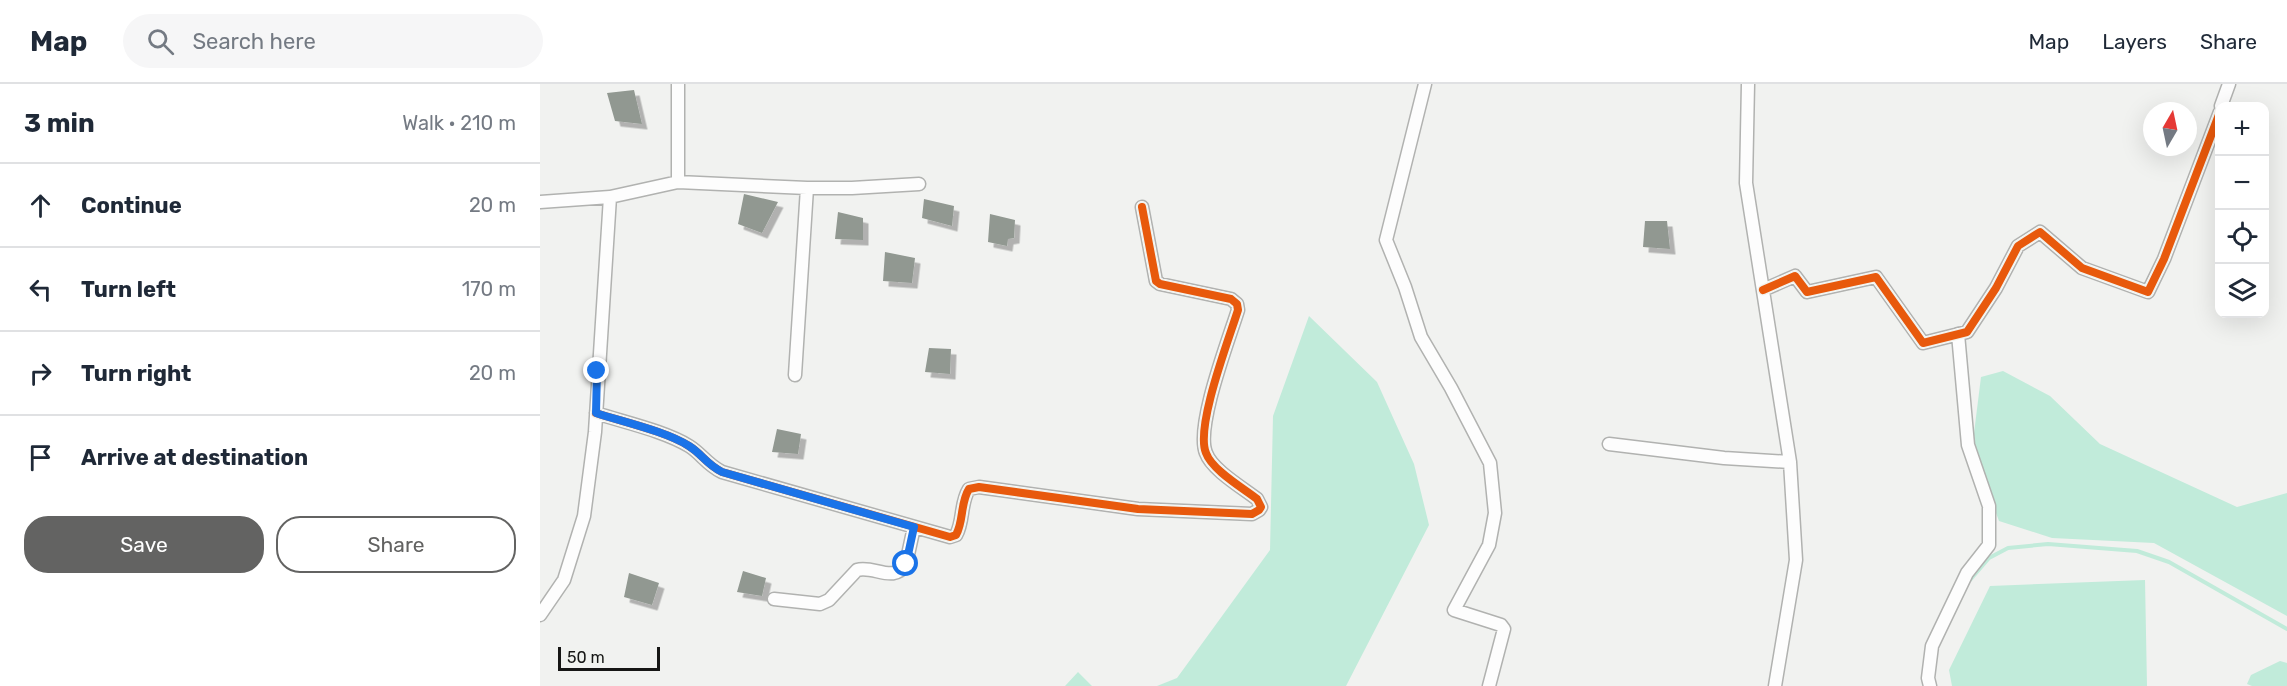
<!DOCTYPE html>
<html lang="en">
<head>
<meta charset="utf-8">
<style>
  :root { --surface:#fff; --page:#f6f6f7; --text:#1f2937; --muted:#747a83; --line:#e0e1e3; --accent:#636362 }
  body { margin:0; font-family:Rubik,sans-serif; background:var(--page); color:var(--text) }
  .controls { position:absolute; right:18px; top:18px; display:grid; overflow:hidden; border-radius:12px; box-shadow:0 6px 24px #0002 }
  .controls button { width:54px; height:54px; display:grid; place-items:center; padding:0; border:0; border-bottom:2px solid var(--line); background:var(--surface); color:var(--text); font:30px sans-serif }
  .compass { position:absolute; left:1603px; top:18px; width:54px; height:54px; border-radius:50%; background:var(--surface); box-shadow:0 6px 24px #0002; rotate:9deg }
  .scale { position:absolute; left:18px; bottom:15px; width:102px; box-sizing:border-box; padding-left:6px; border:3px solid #161615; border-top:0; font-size:16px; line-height:21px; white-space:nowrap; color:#161615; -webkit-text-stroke:4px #f1f3ef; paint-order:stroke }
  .stop { position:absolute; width:18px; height:18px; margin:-14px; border:4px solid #1a73e8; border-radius:50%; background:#fff }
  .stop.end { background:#1a73e8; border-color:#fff; box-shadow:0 2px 6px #0008 }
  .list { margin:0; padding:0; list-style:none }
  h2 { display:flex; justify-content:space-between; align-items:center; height:78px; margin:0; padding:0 24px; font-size:26px }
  h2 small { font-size:20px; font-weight:400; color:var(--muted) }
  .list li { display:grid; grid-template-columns:39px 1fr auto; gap:18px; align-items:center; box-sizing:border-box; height:84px; padding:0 24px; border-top:2px solid var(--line) }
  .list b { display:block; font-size:22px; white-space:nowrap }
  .list em { font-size:20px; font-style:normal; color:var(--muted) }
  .actions { display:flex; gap:12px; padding:18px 24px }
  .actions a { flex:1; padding:14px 0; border:2px solid var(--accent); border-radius:24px; text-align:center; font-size:21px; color:var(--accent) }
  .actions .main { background:var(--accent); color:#fff }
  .icon { flex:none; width:33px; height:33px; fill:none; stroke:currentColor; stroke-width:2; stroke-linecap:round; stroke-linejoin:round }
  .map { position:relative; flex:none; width:1747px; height:602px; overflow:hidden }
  header { display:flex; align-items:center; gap:36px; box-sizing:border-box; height:84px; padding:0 30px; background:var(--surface); border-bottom:2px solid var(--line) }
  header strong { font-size:28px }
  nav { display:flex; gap:33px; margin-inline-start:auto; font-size:21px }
  .search { width:420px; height:54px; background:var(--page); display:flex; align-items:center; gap:15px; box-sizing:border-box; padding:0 21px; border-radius:33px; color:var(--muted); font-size:22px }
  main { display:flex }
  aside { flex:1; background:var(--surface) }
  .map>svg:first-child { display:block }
  .water { fill:#c1ebda }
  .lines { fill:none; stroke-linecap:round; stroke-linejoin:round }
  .stream { stroke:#c1ebda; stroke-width:4 }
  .building { fill:#919891; filter:url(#shadow) }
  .street-casing { stroke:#b1b2b0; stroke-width:15 }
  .street { stroke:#fdfdfd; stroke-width:12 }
  .cycleway-casing { stroke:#f1f3ef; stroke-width:11 }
  .cycleway { stroke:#e8590c; stroke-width:8 }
  .route { stroke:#1a73e8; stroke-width:8 }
</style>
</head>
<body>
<header>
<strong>Map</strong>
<div class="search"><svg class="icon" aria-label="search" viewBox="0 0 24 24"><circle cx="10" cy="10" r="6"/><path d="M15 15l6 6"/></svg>Search here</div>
<nav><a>Map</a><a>Layers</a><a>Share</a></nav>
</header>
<main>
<aside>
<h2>3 min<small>Walk · 210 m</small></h2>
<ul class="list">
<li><svg class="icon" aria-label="ahead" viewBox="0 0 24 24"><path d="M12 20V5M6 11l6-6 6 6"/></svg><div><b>Continue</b></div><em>20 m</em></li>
<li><svg class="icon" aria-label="left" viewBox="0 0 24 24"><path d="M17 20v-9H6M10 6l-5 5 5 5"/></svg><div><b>Turn left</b></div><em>170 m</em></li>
<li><svg class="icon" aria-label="right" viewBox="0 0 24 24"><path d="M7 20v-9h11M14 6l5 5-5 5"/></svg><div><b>Turn right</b></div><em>20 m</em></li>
<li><svg class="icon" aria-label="arrive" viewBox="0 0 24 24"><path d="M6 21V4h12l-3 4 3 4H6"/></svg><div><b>Arrive at destination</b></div></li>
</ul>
<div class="actions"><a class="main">Save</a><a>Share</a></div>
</aside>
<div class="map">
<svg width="1747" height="602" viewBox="0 0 1747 602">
  <defs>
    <filter id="shadow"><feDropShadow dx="5.5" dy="5.5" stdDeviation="0" flood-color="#0004"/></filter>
  </defs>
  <rect width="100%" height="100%" fill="#f1f2f0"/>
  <path class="water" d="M 769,232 L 837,298 L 874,380 L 889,441 L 806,602 L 617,602 L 637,594 L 730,466 L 733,332 Z
    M 1463,287 L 1510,312 L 1560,360 L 1697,423 L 1747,409 L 1747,532 L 1614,459 L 1512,454 L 1459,437 L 1432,365 L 1441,293 Z
    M 1605,496 L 1607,602 L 1412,602 L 1409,586 L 1450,502 Z
    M 1740,577 L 1747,579 L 1747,602 L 1712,602 L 1707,600 L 1711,591 Z
    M 538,588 L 552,602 L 525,602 Z"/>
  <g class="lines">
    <path class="stream" d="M 1430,496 L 1449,474 L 1468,464 L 1508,460 L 1597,467 L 1629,478 L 1747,545"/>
  </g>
  <path class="building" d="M 94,6 L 102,40 L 75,37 L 67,9 Z
    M 204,110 L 238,118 L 222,149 L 198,140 Z
    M 384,115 L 414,122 L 412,142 L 382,134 Z
    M 298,128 L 323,134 L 323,156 L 295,155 Z
    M 450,130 L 475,136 L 474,154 L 468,155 L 467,162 L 448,158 Z
    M 1105,137 L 1127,137 L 1130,165 L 1103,163 Z
    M 345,168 L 375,174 L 372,199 L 343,197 Z
    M 389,264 L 411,265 L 410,290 L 385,288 Z
    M 237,345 L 261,350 L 258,370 L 232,368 Z
    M 203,487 L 226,494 L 222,512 L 197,508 Z
    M 89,489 L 119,499 L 112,521 L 84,513 Z"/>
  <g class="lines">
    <defs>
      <path id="street" d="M 885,0 L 846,156 L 865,203 L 881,253 L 911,304 L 950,379 L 955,429 L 949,461 L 914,526 L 961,541 L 964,545 L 949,602
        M 1208,0 L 1206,99 L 1250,378 L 1256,476 L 1235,602
        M 1681,22 L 1689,0
        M 138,98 L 267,104 L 312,104 L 379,100
        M 0,118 L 70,113
        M 1223,206 L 1255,192 L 1267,208 L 1336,193 L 1383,259 L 1427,248 L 1456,204 L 1478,162 L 1500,148 L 1542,184 L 1608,208 L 1624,175 L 1680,28
        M 255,291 L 267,104
        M 56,329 C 83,338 125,347 149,362 C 162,370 166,380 182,388 L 410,453 L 416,451 C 424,437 420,419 429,405 L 439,403 L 598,425 L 712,430 L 719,426 L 721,423 L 717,415 C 703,404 672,386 666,369 C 655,343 689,255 698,226 L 697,220 L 691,215 L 620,200 L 616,197 L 602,123
        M 1069,360 L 1184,374 L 1250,378
        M 234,515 L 280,520 L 289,516 L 317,486 C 334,481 354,500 366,480 L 374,443
        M 0,531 L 24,496 L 44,432 L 55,348 L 70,113 L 138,98 L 138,0
        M 1390,602 L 1388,594 L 1392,562 L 1427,489 L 1449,461 L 1449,422 L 1428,361 L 1418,250"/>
    </defs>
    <use href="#street" class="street-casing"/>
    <use href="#street" class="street"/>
    <defs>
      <path id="cycleway" d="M 1223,206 L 1255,192 L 1267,208 L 1336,193 L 1383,259 L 1427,248 L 1456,204 L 1478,162 L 1500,148 L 1542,184 L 1608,208 L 1624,175 L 1680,28
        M 56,329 C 83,338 125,347 149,362 C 162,370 166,380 182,388 L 410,453 L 416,451 C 424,437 420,419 429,405 L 439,403 L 598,425 L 712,430 L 719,426 L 721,423 L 717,415 C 703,404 672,386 666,369 C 655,343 689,255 698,226 L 697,220 L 691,215 L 620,200 L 616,197 L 602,123"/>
    </defs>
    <use href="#cycleway" class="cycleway-casing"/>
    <use href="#cycleway" class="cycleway"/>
  </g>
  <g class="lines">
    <path class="route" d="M 57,287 L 56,329 C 83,338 125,347 149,362 C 162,370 166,380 182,388 L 374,443 L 366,480"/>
  </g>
</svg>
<div class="controls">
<button>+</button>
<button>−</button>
<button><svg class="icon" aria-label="locate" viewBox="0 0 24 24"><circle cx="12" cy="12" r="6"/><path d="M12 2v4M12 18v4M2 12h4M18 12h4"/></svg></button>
<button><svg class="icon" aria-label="layers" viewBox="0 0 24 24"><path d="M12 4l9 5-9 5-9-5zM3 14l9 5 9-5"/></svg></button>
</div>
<svg class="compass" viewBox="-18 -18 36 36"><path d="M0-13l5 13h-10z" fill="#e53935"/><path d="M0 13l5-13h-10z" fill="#747a83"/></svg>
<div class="scale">50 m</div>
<div class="stop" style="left:366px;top:480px"></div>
<div class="stop end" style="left:57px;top:287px"></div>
</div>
</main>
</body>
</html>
